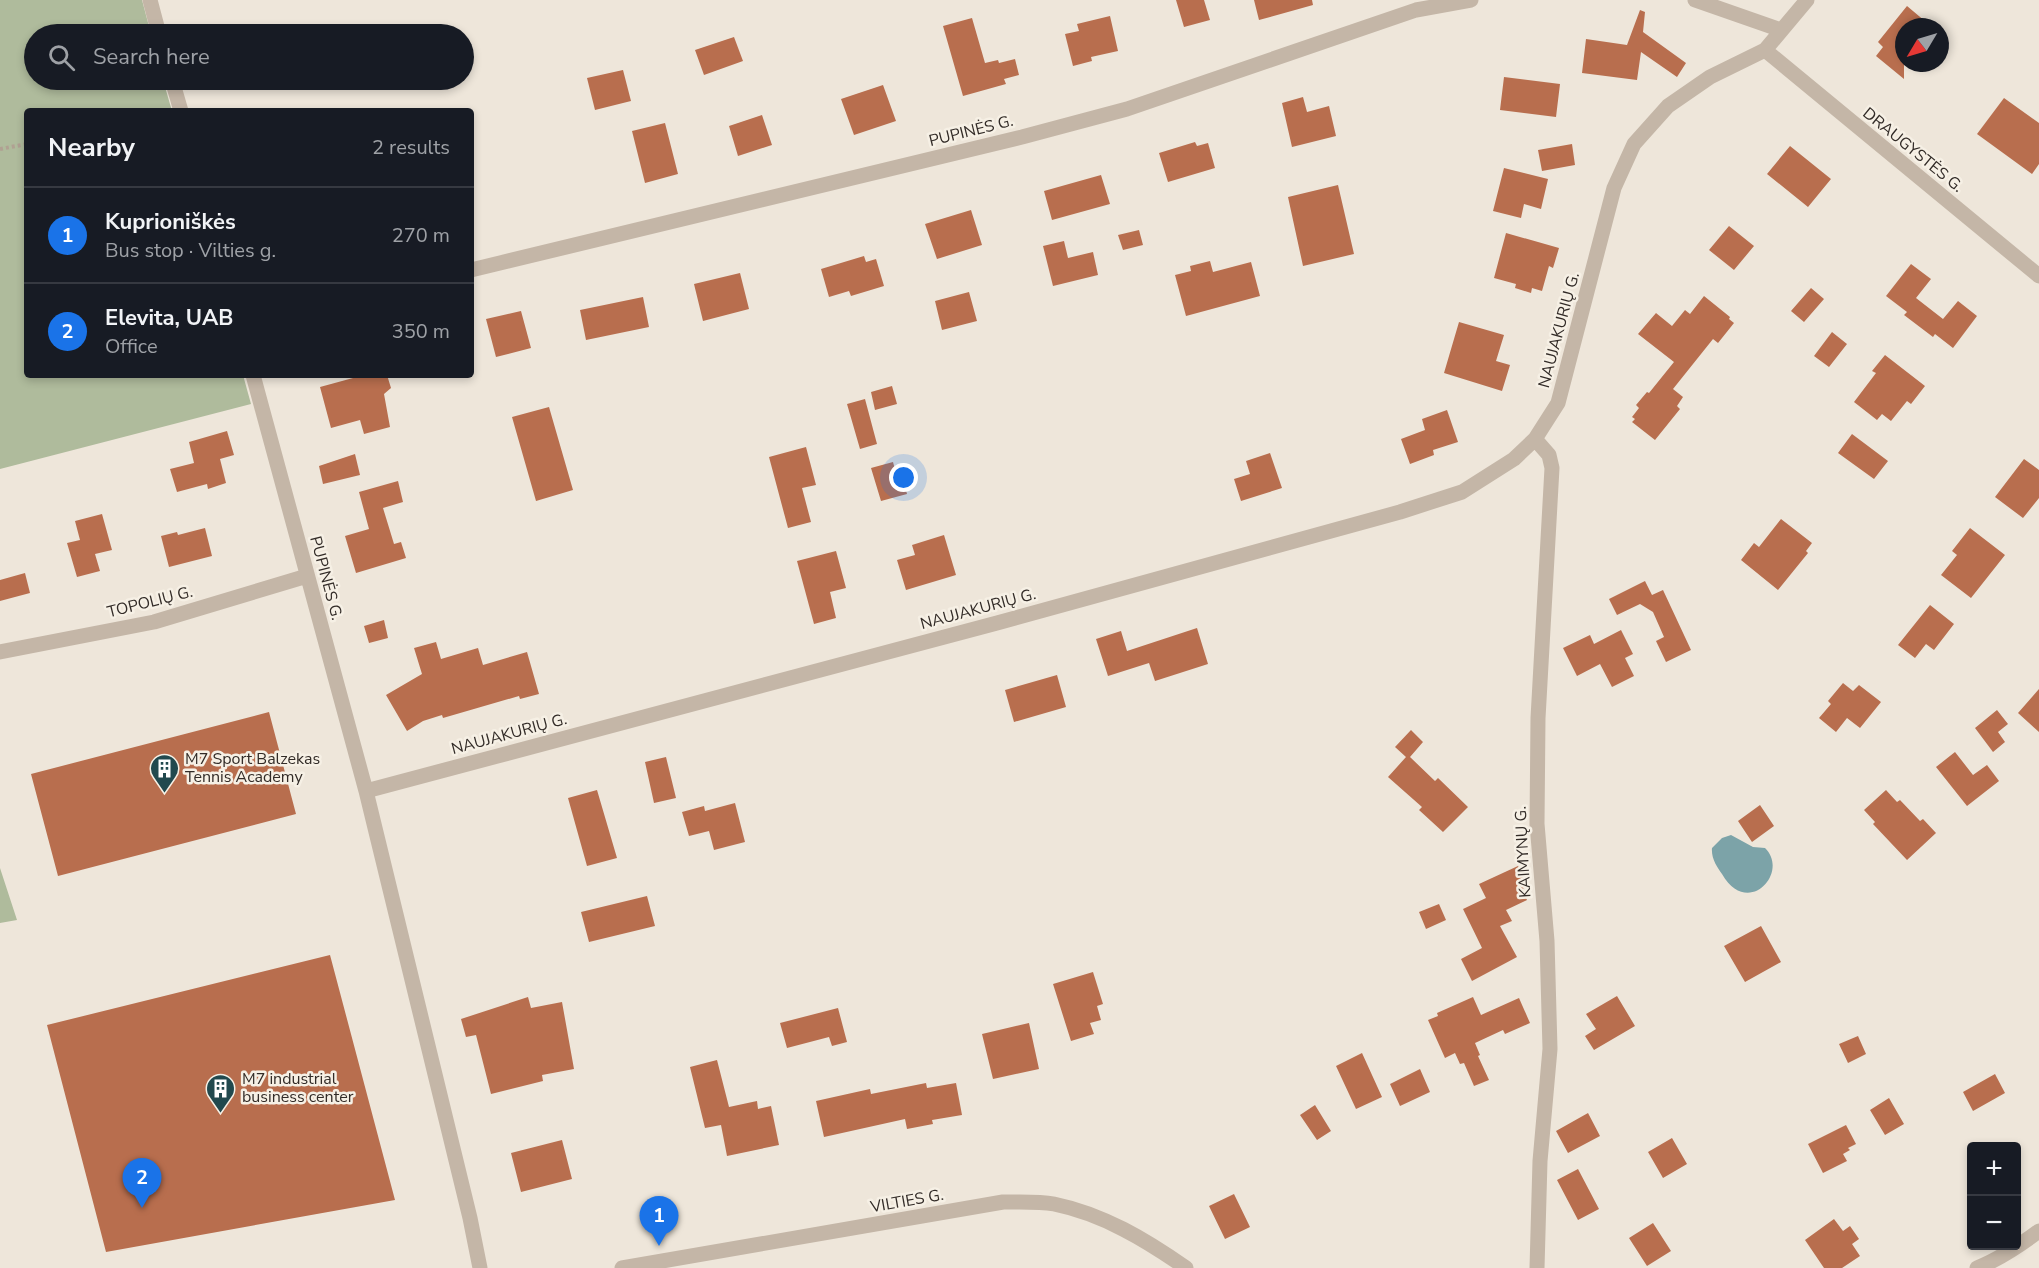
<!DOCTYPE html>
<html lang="en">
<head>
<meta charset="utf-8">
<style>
  :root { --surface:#171b24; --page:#20242c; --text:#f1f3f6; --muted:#9ea1a6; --line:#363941; --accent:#1a73e8 }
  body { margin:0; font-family:"Nunito Sans",sans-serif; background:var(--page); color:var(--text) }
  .controls { position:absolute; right:18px; bottom:18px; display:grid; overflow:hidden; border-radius:6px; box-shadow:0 3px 9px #0003 }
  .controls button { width:54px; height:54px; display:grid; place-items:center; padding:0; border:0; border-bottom:2px solid var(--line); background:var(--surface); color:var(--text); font:30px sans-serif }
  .compass { position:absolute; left:1895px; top:18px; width:54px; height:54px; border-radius:50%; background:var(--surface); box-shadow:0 3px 9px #0003; rotate:232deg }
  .you { position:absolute; left:904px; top:478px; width:21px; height:21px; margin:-15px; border:4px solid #fff; border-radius:50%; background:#1a73e8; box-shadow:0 0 0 9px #1a73e833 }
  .badge { display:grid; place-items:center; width:39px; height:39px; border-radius:50%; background:var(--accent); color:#fff; font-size:20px; font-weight:700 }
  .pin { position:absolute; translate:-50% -50px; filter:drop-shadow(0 2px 3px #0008) }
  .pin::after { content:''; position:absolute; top:32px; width:21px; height:18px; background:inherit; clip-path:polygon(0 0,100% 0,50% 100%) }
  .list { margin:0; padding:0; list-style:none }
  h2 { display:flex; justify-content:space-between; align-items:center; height:78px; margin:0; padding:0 24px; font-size:26px }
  h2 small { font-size:20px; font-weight:400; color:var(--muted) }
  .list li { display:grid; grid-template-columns:39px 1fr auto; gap:18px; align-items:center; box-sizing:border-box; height:96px; padding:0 24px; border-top:2px solid var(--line) }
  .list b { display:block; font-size:22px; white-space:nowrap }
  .list p { margin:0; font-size:20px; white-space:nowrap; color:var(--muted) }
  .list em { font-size:20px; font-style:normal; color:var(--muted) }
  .icon { flex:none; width:33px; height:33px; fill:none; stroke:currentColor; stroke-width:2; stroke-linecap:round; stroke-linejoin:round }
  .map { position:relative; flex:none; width:2039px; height:1268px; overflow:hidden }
  .search { position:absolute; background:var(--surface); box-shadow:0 3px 9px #0003; left:24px; top:24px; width:450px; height:66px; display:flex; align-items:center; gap:15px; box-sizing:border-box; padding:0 21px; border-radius:33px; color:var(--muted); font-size:22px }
  .panel { position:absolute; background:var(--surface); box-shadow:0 3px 9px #0003; left:24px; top:108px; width:450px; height:270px; border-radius:6px }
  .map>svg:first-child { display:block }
  .green { fill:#afbb9c }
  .water { fill:#7ca3a8 }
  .building { fill:#b86e4e }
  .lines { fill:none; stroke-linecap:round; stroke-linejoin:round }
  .path { stroke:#b0a192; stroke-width:4; stroke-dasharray:3 3; stroke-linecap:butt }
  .minor { stroke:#c4b6a7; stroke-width:15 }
  .labels { text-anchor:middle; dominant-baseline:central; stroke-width:5; stroke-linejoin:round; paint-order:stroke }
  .street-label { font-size:16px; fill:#322b27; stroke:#f6f0e5 }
  .poi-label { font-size:16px; fill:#322b27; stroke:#f6f0e5; text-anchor:start }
</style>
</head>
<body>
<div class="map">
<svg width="2039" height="1268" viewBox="0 0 2039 1268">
  <rect width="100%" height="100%" fill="#eee6da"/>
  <path class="green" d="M 0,0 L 142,0 L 151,34 L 34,34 L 34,80 L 163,80 L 172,111 L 27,111 L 27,375 L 243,375 L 251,404 L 0,469 Z
    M 0,868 L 17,920 L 0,923 Z"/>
  <path class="water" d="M 1731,835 L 1753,847 L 1765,848 C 1790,872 1748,919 1722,874 C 1717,867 1711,858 1712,848 L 1722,838 Z"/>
  <path class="building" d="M 1176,0 L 1204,0 L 1210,20 L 1184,27 Z
    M 1254,0 L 1312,0 L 1313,5 L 1259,20 Z
    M 1907,6 L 1932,27 L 1904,27 L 1904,79 L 1876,56 L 1883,47 L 1878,42 Z
    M 1640,10 L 1645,12 L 1643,32 L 1686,63 L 1677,77 L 1641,52 L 1637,80 L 1582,73 L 1586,39 L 1627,45 Z
    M 1110,16 L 1118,51 L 1091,57 L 1092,61 L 1073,66 L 1065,34 L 1079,31 L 1077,24 Z
    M 972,18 L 985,63 L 998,60 L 999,63 L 1015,59 L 1019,75 L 1004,79 L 1006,84 L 963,96 L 943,26 Z
    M 734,37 L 743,61 L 704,75 L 695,50 Z
    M 623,70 L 631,101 L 595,110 L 587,78 Z
    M 1504,77 L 1560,84 L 1556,117 L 1500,110 Z
    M 883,85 L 896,121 L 854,135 L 841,99 Z
    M 1303,97 L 1307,112 L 1329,106 L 1336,136 L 1292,147 L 1282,103 Z
    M 2004,98 L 2039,123 L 2039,164 L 2032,174 L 1977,134 Z
    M 762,115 L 772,145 L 738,156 L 729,126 Z
    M 665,123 L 678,174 L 645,183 L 632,131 Z
    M 1195,142 L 1197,146 L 1208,143 L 1215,168 L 1168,182 L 1159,153 Z
    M 1572,144 L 1575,165 L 1542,171 L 1538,150 Z
    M 1790,146 L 1831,179 L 1808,207 L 1767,174 Z
    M 1504,168 L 1548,179 L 1541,209 L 1524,204 L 1521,218 L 1493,211 Z
    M 1101,175 L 1110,204 L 1052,220 L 1044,191 Z
    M 1338,185 L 1354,254 L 1303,266 L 1288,197 Z
    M 971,210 L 982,245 L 937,259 L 925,224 Z
    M 1729,226 L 1754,246 L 1734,270 L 1709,250 Z
    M 1139,230 L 1143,245 L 1123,250 L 1118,235 Z
    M 1506,233 L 1559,248 L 1553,268 L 1549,266 L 1542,291 L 1532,288 L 1531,293 L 1515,288 L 1516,284 L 1494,278 Z
    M 1064,241 L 1068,258 L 1093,252 L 1098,275 L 1053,286 L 1043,246 Z
    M 864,256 L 866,262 L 876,259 L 884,286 L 851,296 L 849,291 L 829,297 L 821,269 Z
    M 1210,261 L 1213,272 L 1251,262 L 1260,296 L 1186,316 L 1175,275 L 1191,271 L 1190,266 Z
    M 1911,264 L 1931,279 L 1916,298 L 1943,319 L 1958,301 L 1977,316 L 1953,348 L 1935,334 L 1933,337 L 1904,315 L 1907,312 L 1886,296 Z
    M 740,273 L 749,309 L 703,321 L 694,284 Z
    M 1811,288 L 1824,299 L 1804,322 L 1791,311 Z
    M 969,292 L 977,321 L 942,330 L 935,301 Z
    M 1704,296 L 1730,317 L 1729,319 L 1734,323 L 1718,343 L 1713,339 L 1673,389 L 1683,397 L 1677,406 L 1680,409 L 1655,440 L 1632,422 L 1635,419 L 1632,417 L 1639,408 L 1636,405 L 1647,392 L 1649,393 L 1674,362 L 1638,334 L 1656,313 L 1672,326 L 1685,310 L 1690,314 Z
    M 643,297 L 649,327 L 586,340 L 580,310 Z
    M 521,311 L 531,348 L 496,357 L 486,319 Z
    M 1459,322 L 1504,335 L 1496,361 L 1510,365 L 1502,391 L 1444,373 Z
    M 1832,332 L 1847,344 L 1829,367 L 1814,356 Z
    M 1885,355 L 1925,386 L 1911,404 L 1907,401 L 1891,421 L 1882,414 L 1877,420 L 1854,402 L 1876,373 L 1872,371 Z
    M 364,375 L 387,375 L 391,388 L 384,394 L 390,427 L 364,434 L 360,420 L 331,428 L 320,387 Z
    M 892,386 L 897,404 L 875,410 L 871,392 Z
    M 865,399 L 877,444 L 860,449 L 847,404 Z
    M 549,407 L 573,490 L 536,501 L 512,417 Z
    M 1447,410 L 1458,442 L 1433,450 L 1434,455 L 1410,464 L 1401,439 L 1425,430 L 1422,419 Z
    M 227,431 L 234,455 L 220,459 L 226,483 L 208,489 L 207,484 L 177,492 L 170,469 L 194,463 L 189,442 Z
    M 1852,434 L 1888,461 L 1874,479 L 1838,453 Z
    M 806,447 L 816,485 L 802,488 L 811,522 L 788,528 L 769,457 Z
    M 1270,453 L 1282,488 L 1241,501 L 1234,479 L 1250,474 L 1246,461 Z
    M 355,454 L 360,475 L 323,484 L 319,466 Z
    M 2024,459 L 2039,470 L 2039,498 L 2023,518 L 1995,497 Z
    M 893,462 L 897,477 L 902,475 L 907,494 L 881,501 L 871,468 Z
    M 398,481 L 403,502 L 383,508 L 394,544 L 401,542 L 406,558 L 356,573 L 345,536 L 369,529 L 359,492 Z
    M 102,514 L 112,550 L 95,554 L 100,571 L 77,577 L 67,543 L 80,540 L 75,521 Z
    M 1781,519 L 1812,543 L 1806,551 L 1808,553 L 1778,590 L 1741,560 L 1754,543 L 1759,547 Z
    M 205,528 L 212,556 L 169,567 L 161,536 L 177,532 L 178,535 Z
    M 1970,528 L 2005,555 L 1971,598 L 1941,575 L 1957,555 L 1952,551 Z
    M 944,535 L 956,575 L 906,590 L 897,560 L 915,555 L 912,545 Z
    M 836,551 L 846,588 L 830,592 L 836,618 L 814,624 L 797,561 Z
    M 25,573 L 30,593 L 0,601 L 0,580 Z
    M 1645,581 L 1652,595 L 1663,590 L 1691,650 L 1666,662 L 1656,641 L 1664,637 L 1653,612 L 1640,604 L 1617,615 L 1609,599 Z
    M 1930,605 L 1954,624 L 1934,650 L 1926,644 L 1915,658 L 1898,645 Z
    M 384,620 L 388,638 L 369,643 L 364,626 Z
    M 1197,628 L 1208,664 L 1155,681 L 1149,663 L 1108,676 L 1096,639 L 1121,631 L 1127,651 Z
    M 1621,630 L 1633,654 L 1625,658 L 1634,676 L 1612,687 L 1600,664 L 1577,676 L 1563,648 L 1590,635 L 1594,644 Z
    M 436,642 L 441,659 L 478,648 L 483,665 L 527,652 L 539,694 L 520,699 L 519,696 L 443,718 L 442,715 L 423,721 L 407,731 L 386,695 L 422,674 L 414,648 Z
    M 1057,675 L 1066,707 L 1014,722 L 1005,690 Z
    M 1843,683 L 1853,691 L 1859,685 L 1881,702 L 1860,728 L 1847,718 L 1836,732 L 1819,718 L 1831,704 L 1828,701 Z
    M 2039,689 L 2039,732 L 2018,713 Z
    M 1997,710 L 2008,724 L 1998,732 L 2005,742 L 1993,752 L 1975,728 Z
    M 269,712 L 296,814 L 58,876 L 31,774 Z
    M 1411,730 L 1423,742 L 1410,757 L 1435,781 L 1438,778 L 1468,807 L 1443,832 L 1419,810 L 1422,807 L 1388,777 L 1406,757 L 1395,747 Z
    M 1955,752 L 1973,775 L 1987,765 L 1999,781 L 1967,806 L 1936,767 Z
    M 666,757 L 676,798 L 654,803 L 645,762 Z
    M 597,790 L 617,858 L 587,866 L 568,798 Z
    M 1886,790 L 1897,802 L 1900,800 L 1920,821 L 1923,819 L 1936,833 L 1907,860 L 1873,824 L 1875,822 L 1864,810 Z
    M 735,803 L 745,842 L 714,850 L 709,831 L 689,836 L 682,812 L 704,806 L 705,811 Z
    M 1760,805 L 1774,826 L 1752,842 L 1738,821 Z
    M 1518,866 L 1528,886 L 1522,889 L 1527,900 L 1506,910 L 1512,921 L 1500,926 L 1517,957 L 1472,981 L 1461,959 L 1482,948 L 1463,909 L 1486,898 L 1479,884 Z
    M 647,896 L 655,926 L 589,942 L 581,912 Z
    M 1439,904 L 1446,920 L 1426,929 L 1419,912 Z
    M 1761,926 L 1781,962 L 1745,982 L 1724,946 Z
    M 330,955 L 395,1200 L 106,1252 L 47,1025 Z
    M 1093,972 L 1103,1004 L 1097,1006 L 1101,1020 L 1090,1023 L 1094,1034 L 1071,1041 L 1053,984 Z
    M 1617,996 L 1635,1026 L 1594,1050 L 1585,1036 L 1596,1029 L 1586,1014 Z
    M 528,997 L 531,1008 L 562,1002 L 574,1069 L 542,1075 L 543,1081 L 491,1094 L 476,1035 L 466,1037 L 461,1019 Z
    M 1473,997 L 1481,1015 L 1519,998 L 1530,1023 L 1505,1034 L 1503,1030 L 1475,1043 L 1480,1055 L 1478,1056 L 1489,1080 L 1474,1086 L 1464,1063 L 1460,1064 L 1455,1053 L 1445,1058 L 1428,1020 L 1438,1016 L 1437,1013 Z
    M 838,1008 L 847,1042 L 832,1046 L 829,1037 L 787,1048 L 780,1023 Z
    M 1029,1023 L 1039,1069 L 993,1079 L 982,1034 Z
    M 1858,1036 L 1866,1054 L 1848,1063 L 1839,1044 Z
    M 1362,1053 L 1382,1097 L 1356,1109 L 1336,1066 Z
    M 717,1060 L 729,1107 L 757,1101 L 758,1109 L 771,1106 L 779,1145 L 727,1156 L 721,1125 L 705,1128 L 690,1067 Z
    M 1420,1069 L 1430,1092 L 1400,1106 L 1390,1084 Z
    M 1995,1074 L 2005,1093 L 1973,1111 L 1963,1092 Z
    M 926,1083 L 927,1088 L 956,1083 L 962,1115 L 932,1120 L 933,1124 L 907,1129 L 905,1119 L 824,1137 L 816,1101 L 870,1089 L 871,1094 Z
    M 1889,1098 L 1904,1124 L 1885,1135 L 1870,1110 Z
    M 1315,1105 L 1331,1131 L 1317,1140 L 1300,1115 Z
    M 1588,1113 L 1600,1136 L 1568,1153 L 1556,1131 Z
    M 1846,1125 L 1856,1144 L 1848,1148 L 1850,1150 L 1843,1154 L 1847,1161 L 1823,1173 L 1808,1144 Z
    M 1672,1138 L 1687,1164 L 1663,1178 L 1648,1152 Z
    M 562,1140 L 572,1179 L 521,1192 L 511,1153 Z
    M 1578,1169 L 1599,1209 L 1578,1220 L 1557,1180 Z
    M 1234,1194 L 1250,1227 L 1225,1239 L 1209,1206 Z
    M 1834,1219 L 1843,1231 L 1850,1226 L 1859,1239 L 1852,1244 L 1860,1256 L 1842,1268 L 1824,1268 L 1805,1240 Z
    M 1653,1223 L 1671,1251 L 1647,1266 L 1629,1238 Z"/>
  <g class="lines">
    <path class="path" d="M 0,149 L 27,144"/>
    <path class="minor" d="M 150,0 L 159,34
      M 1695,0 L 1781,30
      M 1765,50 L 2039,276
      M 172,80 L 181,111
      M 471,270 L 1022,137 L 1127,109 L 1416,10 L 1471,0
      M 253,375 L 366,791
      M 1535,439 L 1549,455 L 1552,468 L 1538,718 L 1537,824 L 1547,941 L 1550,1049 L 1540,1161 L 1537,1268
      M 0,652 L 154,622 L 307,576
      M 480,1268 L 470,1218 L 366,791 L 997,623 L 1400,512 L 1462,492 L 1514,459 L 1535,439 L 1558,403 L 1614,188 L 1634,144 L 1668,106 L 1710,77 L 1765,50 L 1807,0
      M 622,1268 L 1003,1202 C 1020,1202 1038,1201 1054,1204 C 1103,1214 1146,1240 1186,1268
      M 1977,1268 C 2000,1259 2019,1246 2039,1231"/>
  </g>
  <defs>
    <symbol id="building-pin" viewBox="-11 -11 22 30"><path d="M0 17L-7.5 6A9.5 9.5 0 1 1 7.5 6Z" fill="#21494e" stroke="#f6f0e5"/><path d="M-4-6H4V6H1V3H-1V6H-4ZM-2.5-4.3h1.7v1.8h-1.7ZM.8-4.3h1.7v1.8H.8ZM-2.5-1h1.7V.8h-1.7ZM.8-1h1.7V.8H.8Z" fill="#fff"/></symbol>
  </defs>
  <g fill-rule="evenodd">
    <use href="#building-pin" x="148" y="752" width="33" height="45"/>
    <use href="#building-pin" x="204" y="1072" width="33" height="45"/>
  </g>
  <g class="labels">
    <g class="street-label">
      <text transform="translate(971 131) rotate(-14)">PUPINĖS G.</text>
      <text transform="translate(1913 150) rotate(39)">DRAUGYSTĖS G.</text>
      <text transform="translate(1559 330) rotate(-75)">NAUJAKURIŲ G.</text>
      <text transform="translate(326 578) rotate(75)">PUPINĖS G.</text>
      <text transform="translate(150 602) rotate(-14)">TOPOLIŲ G.</text>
      <text transform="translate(978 609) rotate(-15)">NAUJAKURIŲ G.</text>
      <text transform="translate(509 734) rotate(-15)">NAUJAKURIŲ G.</text>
      <text transform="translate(1523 852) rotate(-93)">KAIMYNŲ G.</text>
      <text transform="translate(907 1201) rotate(-10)">VILTIES G.</text>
    </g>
    <g class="poi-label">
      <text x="185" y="759">M7 Sport Balzekas<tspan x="185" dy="18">Tennis Academy</tspan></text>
      <text x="242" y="1079">M7 industrial<tspan x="242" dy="18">business center</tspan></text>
    </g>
  </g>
</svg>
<div class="controls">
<button>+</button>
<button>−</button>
</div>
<svg class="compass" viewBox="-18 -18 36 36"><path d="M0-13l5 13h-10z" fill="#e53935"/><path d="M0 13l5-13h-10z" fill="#9ea1a6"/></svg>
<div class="you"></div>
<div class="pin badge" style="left:659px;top:1246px">1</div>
<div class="pin badge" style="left:142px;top:1208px">2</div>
<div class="search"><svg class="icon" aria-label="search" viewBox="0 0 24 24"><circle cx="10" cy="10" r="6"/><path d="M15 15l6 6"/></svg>Search here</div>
<section class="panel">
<h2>Nearby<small>2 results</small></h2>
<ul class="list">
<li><span class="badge">1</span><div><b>Kuprioniškės</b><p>Bus stop · Vilties g.</p></div><em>270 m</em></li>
<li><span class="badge">2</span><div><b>Elevita, UAB</b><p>Office</p></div><em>350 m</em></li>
</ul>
</section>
</div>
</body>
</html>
